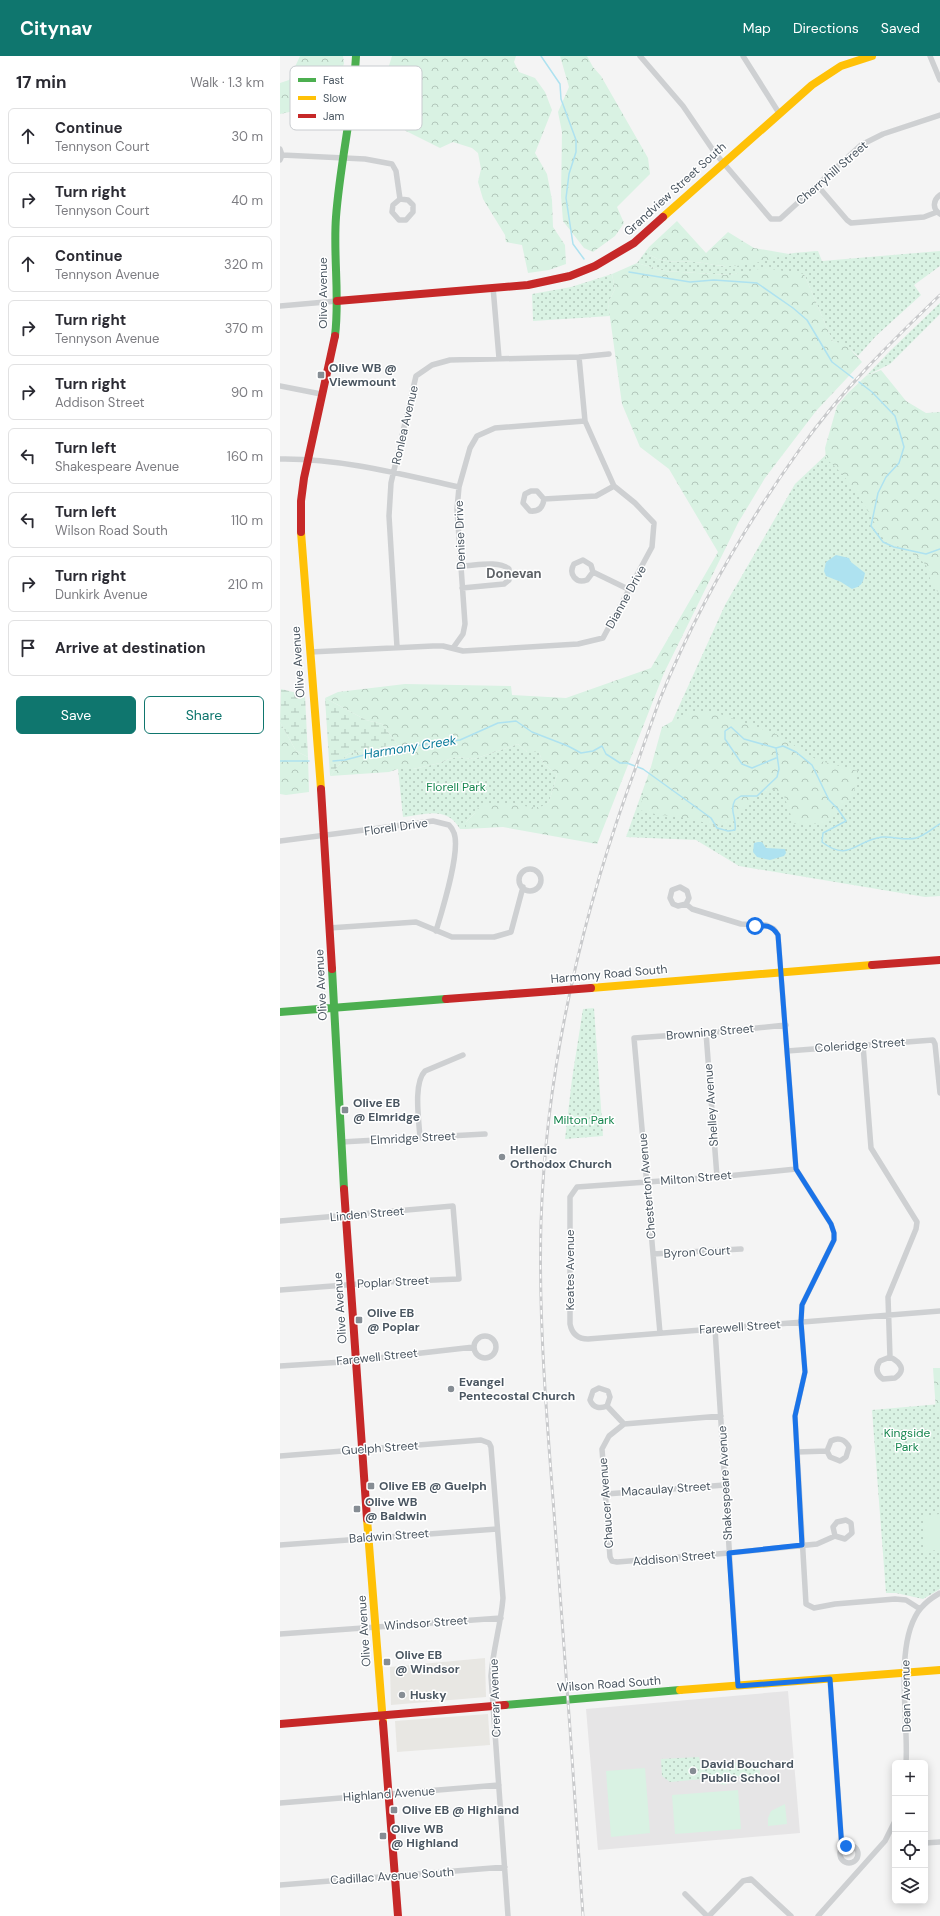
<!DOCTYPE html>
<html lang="en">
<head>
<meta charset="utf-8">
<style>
  :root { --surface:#fff; --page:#f2f2f3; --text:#2b2b33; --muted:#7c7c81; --line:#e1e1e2; --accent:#0f766e }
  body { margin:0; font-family:"DM Sans",sans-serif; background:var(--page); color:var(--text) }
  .controls { position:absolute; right:12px; bottom:12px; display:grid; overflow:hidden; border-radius:6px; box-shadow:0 2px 10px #0003 }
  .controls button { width:36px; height:36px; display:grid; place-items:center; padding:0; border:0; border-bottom:1px solid var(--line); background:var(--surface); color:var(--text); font:20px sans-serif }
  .stop { position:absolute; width:12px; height:12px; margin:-9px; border:3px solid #1a73e8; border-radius:50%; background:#fff }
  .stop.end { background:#1a73e8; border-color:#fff; box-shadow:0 1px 4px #0008 }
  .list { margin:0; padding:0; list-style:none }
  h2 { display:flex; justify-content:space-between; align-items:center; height:52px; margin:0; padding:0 16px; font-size:17px }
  h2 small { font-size:13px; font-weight:400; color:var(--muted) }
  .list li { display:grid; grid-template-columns:26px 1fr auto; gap:12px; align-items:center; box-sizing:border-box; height:56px; margin:0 8px 8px; padding:0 8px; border:1px solid var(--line); border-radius:6px }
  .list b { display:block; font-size:15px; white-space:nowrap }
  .list p { margin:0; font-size:13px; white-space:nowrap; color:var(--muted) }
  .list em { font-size:13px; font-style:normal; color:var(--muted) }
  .actions { display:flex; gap:8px; padding:12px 16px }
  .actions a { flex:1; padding:9px 0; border:1px solid var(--accent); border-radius:6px; text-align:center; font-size:14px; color:var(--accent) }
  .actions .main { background:var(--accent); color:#fff }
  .icon { flex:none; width:22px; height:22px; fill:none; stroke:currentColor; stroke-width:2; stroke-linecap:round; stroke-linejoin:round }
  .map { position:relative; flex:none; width:660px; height:1860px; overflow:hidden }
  header { display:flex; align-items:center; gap:24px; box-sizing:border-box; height:56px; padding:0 20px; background:var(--accent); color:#fff }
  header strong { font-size:19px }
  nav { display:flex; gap:22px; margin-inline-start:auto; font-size:14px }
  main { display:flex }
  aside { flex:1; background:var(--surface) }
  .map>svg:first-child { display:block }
  .commercial { fill:#e8e7e3 }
  .education { fill:#e6e5e6 }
  .grass { fill:url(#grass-dots) }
  .forest { fill:url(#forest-crowns) }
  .wetland { fill:url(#wetland-marsh) }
  .garden { fill:#d9f2e3 }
  .water { fill:#aee2f0 }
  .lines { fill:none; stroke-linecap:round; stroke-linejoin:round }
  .stream { stroke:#aee2f0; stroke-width:1.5 }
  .street { stroke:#ced0d2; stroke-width:5.5 }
  .fast { stroke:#4caf50; stroke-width:8 }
  .slow { stroke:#ffc107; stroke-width:8 }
  .jam { stroke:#c62828; stroke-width:8 }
  .rail-casing { stroke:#c9cacc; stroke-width:3 }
  .rail { stroke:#fff; stroke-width:1.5; stroke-dasharray:4.5; stroke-linecap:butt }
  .jam-bridge { stroke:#c62828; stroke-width:8 }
  .route { stroke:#1a73e8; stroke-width:5 }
  .poi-dot { fill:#868d94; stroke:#fff; stroke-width:1.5 }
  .labels { text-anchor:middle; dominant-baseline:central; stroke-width:3; stroke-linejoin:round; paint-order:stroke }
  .street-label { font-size:12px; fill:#4a5661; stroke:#fff }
  .poi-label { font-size:12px; font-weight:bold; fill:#4a5661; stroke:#fff; text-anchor:start }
  .park-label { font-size:12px; fill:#17864f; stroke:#fff }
  .neighbourhood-label { font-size:13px; font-weight:bold; fill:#5f6368; stroke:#fff }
  .water-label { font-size:13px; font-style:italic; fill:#0c7c9b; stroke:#fff }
  .key { fill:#fff; stroke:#c9ccd0; stroke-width:1 }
  .key-label { font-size:11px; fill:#4a5661 }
</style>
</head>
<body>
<header>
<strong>Citynav</strong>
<nav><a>Map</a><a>Directions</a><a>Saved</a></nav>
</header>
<main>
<aside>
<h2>17 min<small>Walk · 1.3 km</small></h2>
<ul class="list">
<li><svg class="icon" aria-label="ahead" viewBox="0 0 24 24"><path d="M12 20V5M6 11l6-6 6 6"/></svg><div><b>Continue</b><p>Tennyson Court</p></div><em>30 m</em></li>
<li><svg class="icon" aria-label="right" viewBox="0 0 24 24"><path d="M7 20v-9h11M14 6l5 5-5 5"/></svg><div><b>Turn right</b><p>Tennyson Court</p></div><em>40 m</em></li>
<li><svg class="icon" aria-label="ahead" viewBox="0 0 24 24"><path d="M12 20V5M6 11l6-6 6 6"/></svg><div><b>Continue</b><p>Tennyson Avenue</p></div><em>320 m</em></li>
<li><svg class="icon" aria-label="right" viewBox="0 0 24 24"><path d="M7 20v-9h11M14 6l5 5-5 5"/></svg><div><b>Turn right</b><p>Tennyson Avenue</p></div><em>370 m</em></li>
<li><svg class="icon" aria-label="right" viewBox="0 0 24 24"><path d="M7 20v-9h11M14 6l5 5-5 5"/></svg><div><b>Turn right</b><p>Addison Street</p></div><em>90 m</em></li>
<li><svg class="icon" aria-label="left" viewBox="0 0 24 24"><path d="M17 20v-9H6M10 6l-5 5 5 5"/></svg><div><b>Turn left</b><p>Shakespeare Avenue</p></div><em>160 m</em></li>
<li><svg class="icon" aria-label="left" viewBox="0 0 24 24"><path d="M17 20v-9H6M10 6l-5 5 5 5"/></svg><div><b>Turn left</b><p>Wilson Road South</p></div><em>110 m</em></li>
<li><svg class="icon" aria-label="right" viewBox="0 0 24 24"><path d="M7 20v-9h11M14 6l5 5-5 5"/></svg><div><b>Turn right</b><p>Dunkirk Avenue</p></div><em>210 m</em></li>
<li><svg class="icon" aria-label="arrive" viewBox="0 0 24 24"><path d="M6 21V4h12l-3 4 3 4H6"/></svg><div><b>Arrive at destination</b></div></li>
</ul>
<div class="actions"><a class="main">Save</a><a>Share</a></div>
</aside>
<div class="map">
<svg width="660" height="1860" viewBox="0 0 660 1860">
  <defs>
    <pattern id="grass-dots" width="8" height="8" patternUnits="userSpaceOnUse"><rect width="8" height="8" fill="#d9f2e3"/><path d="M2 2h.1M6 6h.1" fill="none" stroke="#b2c7bb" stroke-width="1.8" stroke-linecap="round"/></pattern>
    <pattern id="forest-crowns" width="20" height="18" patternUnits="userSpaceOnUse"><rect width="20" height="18" fill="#d9f2e3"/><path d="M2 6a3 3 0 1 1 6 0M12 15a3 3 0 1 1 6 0" fill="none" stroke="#b2c7bb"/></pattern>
    <pattern id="wetland-marsh" width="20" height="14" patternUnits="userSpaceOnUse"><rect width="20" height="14" fill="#d9f2e3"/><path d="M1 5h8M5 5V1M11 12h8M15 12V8" fill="none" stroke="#b2c7bb"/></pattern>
  </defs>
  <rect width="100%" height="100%" fill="#f4f4f4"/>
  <path class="commercial" d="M 205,1602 L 206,1641 L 111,1649 L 110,1611 Z
    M 208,1658 L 210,1689 L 117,1696 L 115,1665 Z"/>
  <path class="education" d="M 508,1635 L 520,1777 L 318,1794 L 306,1653 Z"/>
  <path class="grass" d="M 369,191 L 370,199 C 385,208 398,205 414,206 C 426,206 436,211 448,210 C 468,209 488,203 508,198 C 518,196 528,196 538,195 L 542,205 L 660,195 L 660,210 L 634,229 L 641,239 L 596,280 L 578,300 L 565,288 L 553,286 L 524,218 L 466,216 L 449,219 L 385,215 L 357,207 Z
    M 332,218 L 335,233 L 328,247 L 330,260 L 253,265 L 252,238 L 291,231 Z
    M 660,247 L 660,258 L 610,308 L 586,320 L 610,295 Z
    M 566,380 L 660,423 L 660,840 L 645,841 L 459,810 L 416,784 L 346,781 L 370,714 L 445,549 L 515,428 Z
    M 238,688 L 247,696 L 259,696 L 263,707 L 277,719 L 269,746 L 265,749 L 259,752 L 247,752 L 234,748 L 195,757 L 186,766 L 186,773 L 180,773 C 167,750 146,758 123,761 L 118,713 L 133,713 L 160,707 L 169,703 L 177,701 L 194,703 Z
    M 314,952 L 323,1080 L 285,1083 L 292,1023 L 303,953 Z
    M 660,1348 L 660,1533 L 643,1543 L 616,1537 L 606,1537 L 592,1354 Z
    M 419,1701 L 421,1709 L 479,1705 L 480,1718 L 452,1721 L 449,1726 L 445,1729 L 437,1727 L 433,1722 L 390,1726 L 382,1720 L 381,1703 Z"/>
  <path class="forest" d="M 20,0 L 63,0 L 64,7 L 52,55 L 40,60 L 19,54 L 0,58 L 0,27 L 9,24 Z
    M 112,0 L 236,0 L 234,6 L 239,16 L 255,22 L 265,36 L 272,54 L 255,97 L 267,118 L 272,144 L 273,171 L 285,189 L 286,208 L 269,214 L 248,217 L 242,189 L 226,186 L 225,179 L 203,143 L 198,126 L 201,113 L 198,97 L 192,92 L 173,86 L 160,92 L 126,75 L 102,48 L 103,29 Z
    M 280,0 L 307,0 L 313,11 L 321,20 L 368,102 L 370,118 L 337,151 L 344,167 L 335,180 L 313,196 L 304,192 L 283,165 L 281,140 L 282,76 L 278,56 L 289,31 Z
    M 397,165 L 426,197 L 448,176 L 474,192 L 509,198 C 488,204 466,211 445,210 C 434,210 424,206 415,206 C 398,205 385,208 370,199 L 369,191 Z
    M 357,207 L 385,215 L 449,219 L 484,212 L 524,218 L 553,286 L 565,287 L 582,306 L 536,355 L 485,422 L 458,467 L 384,617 L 317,788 L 223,771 L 186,773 L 186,766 L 195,757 L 200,749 C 211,748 222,747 233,748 C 247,749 257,756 269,746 L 277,719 L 263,707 L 259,696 L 247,696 L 238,688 L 194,703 L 177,701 L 169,703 L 160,707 L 133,713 L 118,713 L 109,716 L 50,720 L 68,698 L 117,688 L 102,668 L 86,664 L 45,642 L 58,636 L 125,628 L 231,630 L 232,639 L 286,642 L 371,612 L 438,496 L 389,413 L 360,391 L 342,348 L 328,247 L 335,233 L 332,218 Z
    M 601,314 L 626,345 L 646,357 L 660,356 L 660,538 L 652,529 L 646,509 L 631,495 L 605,486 C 589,457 572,423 546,403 L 545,392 L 557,350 L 568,337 L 586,320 Z
    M 409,656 L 434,656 L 496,678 L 537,704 L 578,715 L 573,741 L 544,768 L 514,768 L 504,740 L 494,733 L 475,739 L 452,767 L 439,770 L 397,760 L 379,759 L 359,754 L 382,671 Z
    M 0,666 L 16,695 L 28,701 L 29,736 L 6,739 L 0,738 Z
    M 653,1312 L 660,1312 L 660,1356 L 656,1355 Z"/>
  <path class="wetland" d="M 1,633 L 25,639 L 28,701 L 16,695 L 0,666 Z
    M 45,642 L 86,664 L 102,668 L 117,688 L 68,698 L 50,720 Z"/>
  <path class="garden" d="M 660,1458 L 660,1494 L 645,1495 L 643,1460 Z
    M 365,1712 L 370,1777 L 331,1781 L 326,1715 Z
    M 458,1734 L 461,1773 L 395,1778 L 392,1739 Z
    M 505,1748 L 507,1768 L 488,1770 L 488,1762 L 491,1755 Z"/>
  <path class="water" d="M 556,499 L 569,502 L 571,506 L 585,517 C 583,527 582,530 572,533 L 561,526 L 546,520 L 544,515 L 546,506 Z
    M 478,786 L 482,786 L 486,792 L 505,793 L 506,797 L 504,800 L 490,804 L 477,801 L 473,796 L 474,787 Z"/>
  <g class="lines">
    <path class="stream" d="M 261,0 L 280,28 L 281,43 L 296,84 L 296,96 L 289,118 L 286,142 L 293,188 L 304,203
      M 349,216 L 410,226 L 434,224 L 477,227 L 513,252 L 527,264 L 552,306 L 573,322
      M 579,326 L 592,336 L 615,360 L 624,391 L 619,407 L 606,421 L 598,437 L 591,470 L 603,486 L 614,491 L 646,498 L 660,493
      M 496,692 L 503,690 L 516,696 L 532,709 L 549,744 L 557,752 L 566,765 L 543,777 L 542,786 C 569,807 576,784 602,781 C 612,780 626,785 636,782 C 644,780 653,772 660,768
      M 496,692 L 464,683 L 451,671 L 445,675 L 445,683 L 462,708 L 472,712 L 496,702
      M 0,705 L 29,705
      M 53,705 L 65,704 L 103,694 L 180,684 L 218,667 L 236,665 L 252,676 L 288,690 L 301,697 L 313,695 L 322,690 L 326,698 L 340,707 L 347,707 L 363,713 L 431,762 L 437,772 L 448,775 L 455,774 C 457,762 449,755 455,744 L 461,740 L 477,740 L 497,721 L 499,713 L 496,692"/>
    <path class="street" d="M 360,0 L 403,50 L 435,97 L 491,163 L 500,163 L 581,89 L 603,78 L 660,59
      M 463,0 L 499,57
      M 650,0 L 660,24
      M 0,93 L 2,99 L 0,104
      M 2,99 L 85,103 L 112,108 L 116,115 L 120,143 L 113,149 L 112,156 L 119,164 L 126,164 L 133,156 L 133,149 L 128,144 L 120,143
      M 537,129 L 567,164 L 571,167 L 644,161 L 657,156
      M 660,139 C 653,144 652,153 660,158
      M 213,231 L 219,302
      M 0,250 L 57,245
      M 0,330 L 41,338
      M 0,403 C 59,402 121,418 179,431
      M 264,443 C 263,451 259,456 250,455 L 243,447 L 245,438 L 251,435 L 257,435 L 264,443 L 316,440 L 334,430
      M 181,510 C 195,510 217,504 229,513 L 229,524 L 224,528 L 182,532
      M 313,516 L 311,509 L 303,504 L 294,508 C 288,518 296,528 307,524 L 313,516 L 350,534
      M 117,591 L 109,460 L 111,427 L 136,320 L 152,309 L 170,304 L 299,301 L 329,298
      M 173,592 L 183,578 L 185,568 L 177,453 L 179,431 L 190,392 L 197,380 L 215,372 L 305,365
      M 30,596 L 153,590 L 163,590 L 183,595 L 298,588 L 323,582 L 372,491 L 374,467 L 355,447 L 334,430 L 313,383 L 305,365 L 299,301
      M 0,785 L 153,765 L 169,769 C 171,771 173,774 174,777 C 181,795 162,855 156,875
      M239 824a11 11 0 1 1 22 0a11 11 0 1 1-22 0Z
      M 406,848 L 398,850 L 393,848 L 390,842 L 392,834 L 400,831 L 407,835 L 409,842 L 406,848 L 412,853 L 461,868 L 486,869 L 494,873 L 498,879 L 516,1113 L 551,1168 L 554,1177 L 554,1184 L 522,1249 L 521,1266 L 525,1316 L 515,1360 L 526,1548 L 534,1552 L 555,1548 L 615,1543 L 626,1544 L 640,1553
      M 49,872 L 136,866 L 172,881 L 214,881 L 231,876 L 243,831
      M 426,977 L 437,1121
      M 583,989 L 591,1092 L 637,1166 L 636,1173 L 608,1241 L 610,1301 L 600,1305 C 595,1312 596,1318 603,1323 L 615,1322 C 627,1314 620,1306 610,1301
      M 507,995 L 653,984 L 655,988 L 660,1037
      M 140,1082 C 139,1065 133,1027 145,1015 L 183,999
      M 61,1086 L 205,1078
      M 516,1113 L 437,1121 L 297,1131 L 290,1141 L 290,1268 C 292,1278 298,1283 308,1283 L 660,1255
      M 0,1165 L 173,1150 L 179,1223 L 105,1226 L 0,1234
      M 373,1198 L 461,1193
      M 435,1273 L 458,1630
      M 380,1277 L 354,982 L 426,977 L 506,969
      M194 1291a11 11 0 1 1 22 0a11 11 0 1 1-22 0Z
      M 0,1310 L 63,1306 L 194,1291
      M 327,1350 L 330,1341 L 328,1335 L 319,1332 L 313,1335 L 310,1344 C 313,1352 320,1353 327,1350 L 344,1368
      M 441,1360 L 344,1368 L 329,1380 L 322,1393 L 330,1501 L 332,1505 L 337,1506 L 449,1497 L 537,1488 L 555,1480 L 565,1483 L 572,1477 L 571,1467 L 566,1464 L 557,1466 L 553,1471 L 555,1480
      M 517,1396 L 547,1395 L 550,1401 L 560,1405 L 566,1401 L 569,1391 C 565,1383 558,1381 551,1385 L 547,1395
      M 0,1400 L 201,1384 L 209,1387 L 211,1391 L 223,1542 C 221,1568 213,1593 211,1620 L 228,1860
      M 326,1438 L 445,1429
      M 0,1489 L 217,1473
      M 0,1578 L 221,1562
      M 550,1623 L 562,1793
      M 626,1707 C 629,1665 613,1585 641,1552 C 646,1546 653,1541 660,1537
      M 0,1747 L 219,1729
      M 645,1787 L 660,1786
      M560 1798a9 9 0 1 1 18 0a9 9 0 1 1-18 0Z
      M 0,1829 L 225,1811
      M 405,1838 L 427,1860
      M 429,1860 L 463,1825 L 471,1823 L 511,1860
      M 538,1860 L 605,1785 L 615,1765"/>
    <path class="fast" d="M 55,280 C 60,240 53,200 56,161 C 60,107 73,54 76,0
      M 52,913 L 64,1133
      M 0,956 L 166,943
      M 225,1649 L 400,1634"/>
    <path class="slow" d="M 383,161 L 532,29 L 561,10 L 592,0
      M 21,476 L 41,733
      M 311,932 L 592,909
      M 87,1463 L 103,1667
      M 400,1634 L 660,1614"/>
    <path class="jam" d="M 57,245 L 248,229 L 290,220 L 315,210 L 354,187 L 383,161
      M 21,476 L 21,445 L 24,422 L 55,280
      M 41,733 L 52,913
      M 592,909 L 660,904
      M 166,943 L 273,935
      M 64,1133 L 87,1463
      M 103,1667 L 118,1860
      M 0,1668 L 225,1649"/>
    <defs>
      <path id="rail" d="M 303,1860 C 295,1739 286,1617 277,1496 C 269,1386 258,1276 261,1166 C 266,1016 298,874 348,733 C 359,703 369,673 380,643 C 416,554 464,471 520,393 C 560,336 610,287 660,239"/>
    </defs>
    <use href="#rail" class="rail-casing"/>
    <use href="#rail" class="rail"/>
    <path class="jam-bridge" d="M 273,935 L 311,932"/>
  </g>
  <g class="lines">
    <path class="route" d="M 475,870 C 485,869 492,869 498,879 L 516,1113 L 551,1168 L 554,1177 L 554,1184 L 522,1249 L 521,1266 L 525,1316 L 515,1360 L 522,1489 L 449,1497 L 458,1630 L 550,1623 L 562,1793 L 566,1790"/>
  </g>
  <g class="poi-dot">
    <rect x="37" y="315" width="8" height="8" rx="2"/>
    <rect x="61" y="1050" width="8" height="8" rx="2"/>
    <circle cx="222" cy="1101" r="4"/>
    <rect x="75" y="1260" width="8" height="8" rx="2"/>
    <circle cx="171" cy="1333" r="4"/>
    <rect x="87" y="1426" width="8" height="8" rx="2"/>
    <rect x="73" y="1449" width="8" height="8" rx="2"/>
    <rect x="103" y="1602" width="8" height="8" rx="2"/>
    <circle cx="122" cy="1639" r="4"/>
    <circle cx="413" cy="1715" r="4"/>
    <rect x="110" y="1750" width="8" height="8" rx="2"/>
    <rect x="99" y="1776" width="8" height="8" rx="2"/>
  </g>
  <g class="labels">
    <g class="street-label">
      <text transform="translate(552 117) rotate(-41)">Cherryhill Street</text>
      <text transform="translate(395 133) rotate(-42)">Grandview Street South</text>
      <text transform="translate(43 237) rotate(-90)">Olive Avenue</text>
      <text transform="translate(125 369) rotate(-77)">Ronlea Avenue</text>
      <text transform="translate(180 479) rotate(-92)">Denise Drive</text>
      <text transform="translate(346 541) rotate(-61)">Dianne Drive</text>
      <text transform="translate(18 606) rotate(-94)">Olive Avenue</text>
      <text transform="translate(116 771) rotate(-8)">Florell Drive</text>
      <text transform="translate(329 918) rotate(-5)">Harmony Road South</text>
      <text transform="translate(41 929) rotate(-93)">Olive Avenue</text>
      <text transform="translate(430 976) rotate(-5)">Browning Street</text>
      <text transform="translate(580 989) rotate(-4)">Coleridge Street</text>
      <text transform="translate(431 1049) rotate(-94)">Shelley Avenue</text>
      <text transform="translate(133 1082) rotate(-3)">Elmridge Street</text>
      <text transform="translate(416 1122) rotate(-5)">Milton Street</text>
      <text transform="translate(367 1130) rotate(-95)">Chesterton Avenue</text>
      <text transform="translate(87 1158) rotate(-5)">Linden Street</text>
      <text transform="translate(417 1196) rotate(-3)">Byron Court</text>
      <text transform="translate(290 1214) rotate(-90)">Keates Avenue</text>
      <text transform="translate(113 1226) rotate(-3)">Poplar Street</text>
      <text transform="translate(60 1252) rotate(-94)">Olive Avenue</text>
      <text transform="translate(460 1271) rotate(-4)">Farewell Street</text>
      <text transform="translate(97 1301) rotate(-6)">Farewell Street</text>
      <text transform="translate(100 1392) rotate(-4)">Guelph Street</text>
      <text transform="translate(445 1427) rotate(-93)">Shakespeare Avenue</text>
      <text transform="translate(386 1433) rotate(-4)">Macaulay Street</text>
      <text transform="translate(326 1447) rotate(-94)">Chaucer Avenue</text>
      <text transform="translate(109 1480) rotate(-4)">Baldwin Street</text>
      <text transform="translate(394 1502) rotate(-5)">Addison Street</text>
      <text transform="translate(146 1567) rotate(-4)">Windsor Street</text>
      <text transform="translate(84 1575) rotate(-94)">Olive Avenue</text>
      <text transform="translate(329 1628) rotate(-4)">Wilson Road South</text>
      <text transform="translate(626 1640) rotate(-91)">Dean Avenue</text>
      <text transform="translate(215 1642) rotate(-92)">Crerar Avenue</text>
      <text transform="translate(109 1738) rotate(-4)">Highland Avenue</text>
      <text transform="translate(112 1820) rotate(-4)">Cadillac Avenue South</text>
    </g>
    <g class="poi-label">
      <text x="49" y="312">Olive WB @<tspan x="49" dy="14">Viewmount</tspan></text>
      <text x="73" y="1047">Olive EB<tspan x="73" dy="14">@ Elmridge</tspan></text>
      <text x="230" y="1094">Hellenic<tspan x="230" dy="14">Orthodox Church</tspan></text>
      <text x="87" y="1257">Olive EB<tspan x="87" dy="14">@ Poplar</tspan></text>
      <text x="179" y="1326">Evangel<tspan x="179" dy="14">Pentecostal Church</tspan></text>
      <text x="99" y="1430">Olive EB @ Guelph</text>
      <text x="85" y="1446">Olive WB<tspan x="85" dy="14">@ Baldwin</tspan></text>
      <text x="115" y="1599">Olive EB<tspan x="115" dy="14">@ Windsor</tspan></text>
      <text x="130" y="1639">Husky</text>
      <text x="421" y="1708">David Bouchard<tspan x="421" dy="14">Public School</tspan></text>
      <text x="122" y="1754">Olive EB @ Highland</text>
      <text x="111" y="1773">Olive WB<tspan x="111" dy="14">@ Highland</tspan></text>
    </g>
    <g class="park-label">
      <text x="176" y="731">Florell Park</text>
      <text x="304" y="1064">Milton Park</text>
      <text x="627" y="1377">Kingside<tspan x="627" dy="14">Park</tspan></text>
    </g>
    <g class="neighbourhood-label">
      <text x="234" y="517">Donevan</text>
    </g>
    <g class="water-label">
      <text transform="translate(130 691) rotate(-9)">Harmony Creek</text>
    </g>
  </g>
  <rect x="10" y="10" width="132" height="64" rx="6" class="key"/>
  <rect x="18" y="22" width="18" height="4" fill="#4caf50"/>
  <rect x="18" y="40" width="18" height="4" fill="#ffc107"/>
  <rect x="18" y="58" width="18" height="4" fill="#c62828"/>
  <g class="key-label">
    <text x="43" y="28">Fast</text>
    <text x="43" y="46">Slow</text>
    <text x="43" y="64">Jam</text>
  </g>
</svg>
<div class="controls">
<button>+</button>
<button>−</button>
<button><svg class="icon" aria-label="locate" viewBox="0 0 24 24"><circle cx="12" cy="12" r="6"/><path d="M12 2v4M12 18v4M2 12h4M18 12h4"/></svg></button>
<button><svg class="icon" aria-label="layers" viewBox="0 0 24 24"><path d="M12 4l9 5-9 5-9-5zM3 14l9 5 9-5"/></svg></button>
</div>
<div class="stop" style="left:475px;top:870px"></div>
<div class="stop end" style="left:566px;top:1790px"></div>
</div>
</main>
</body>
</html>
